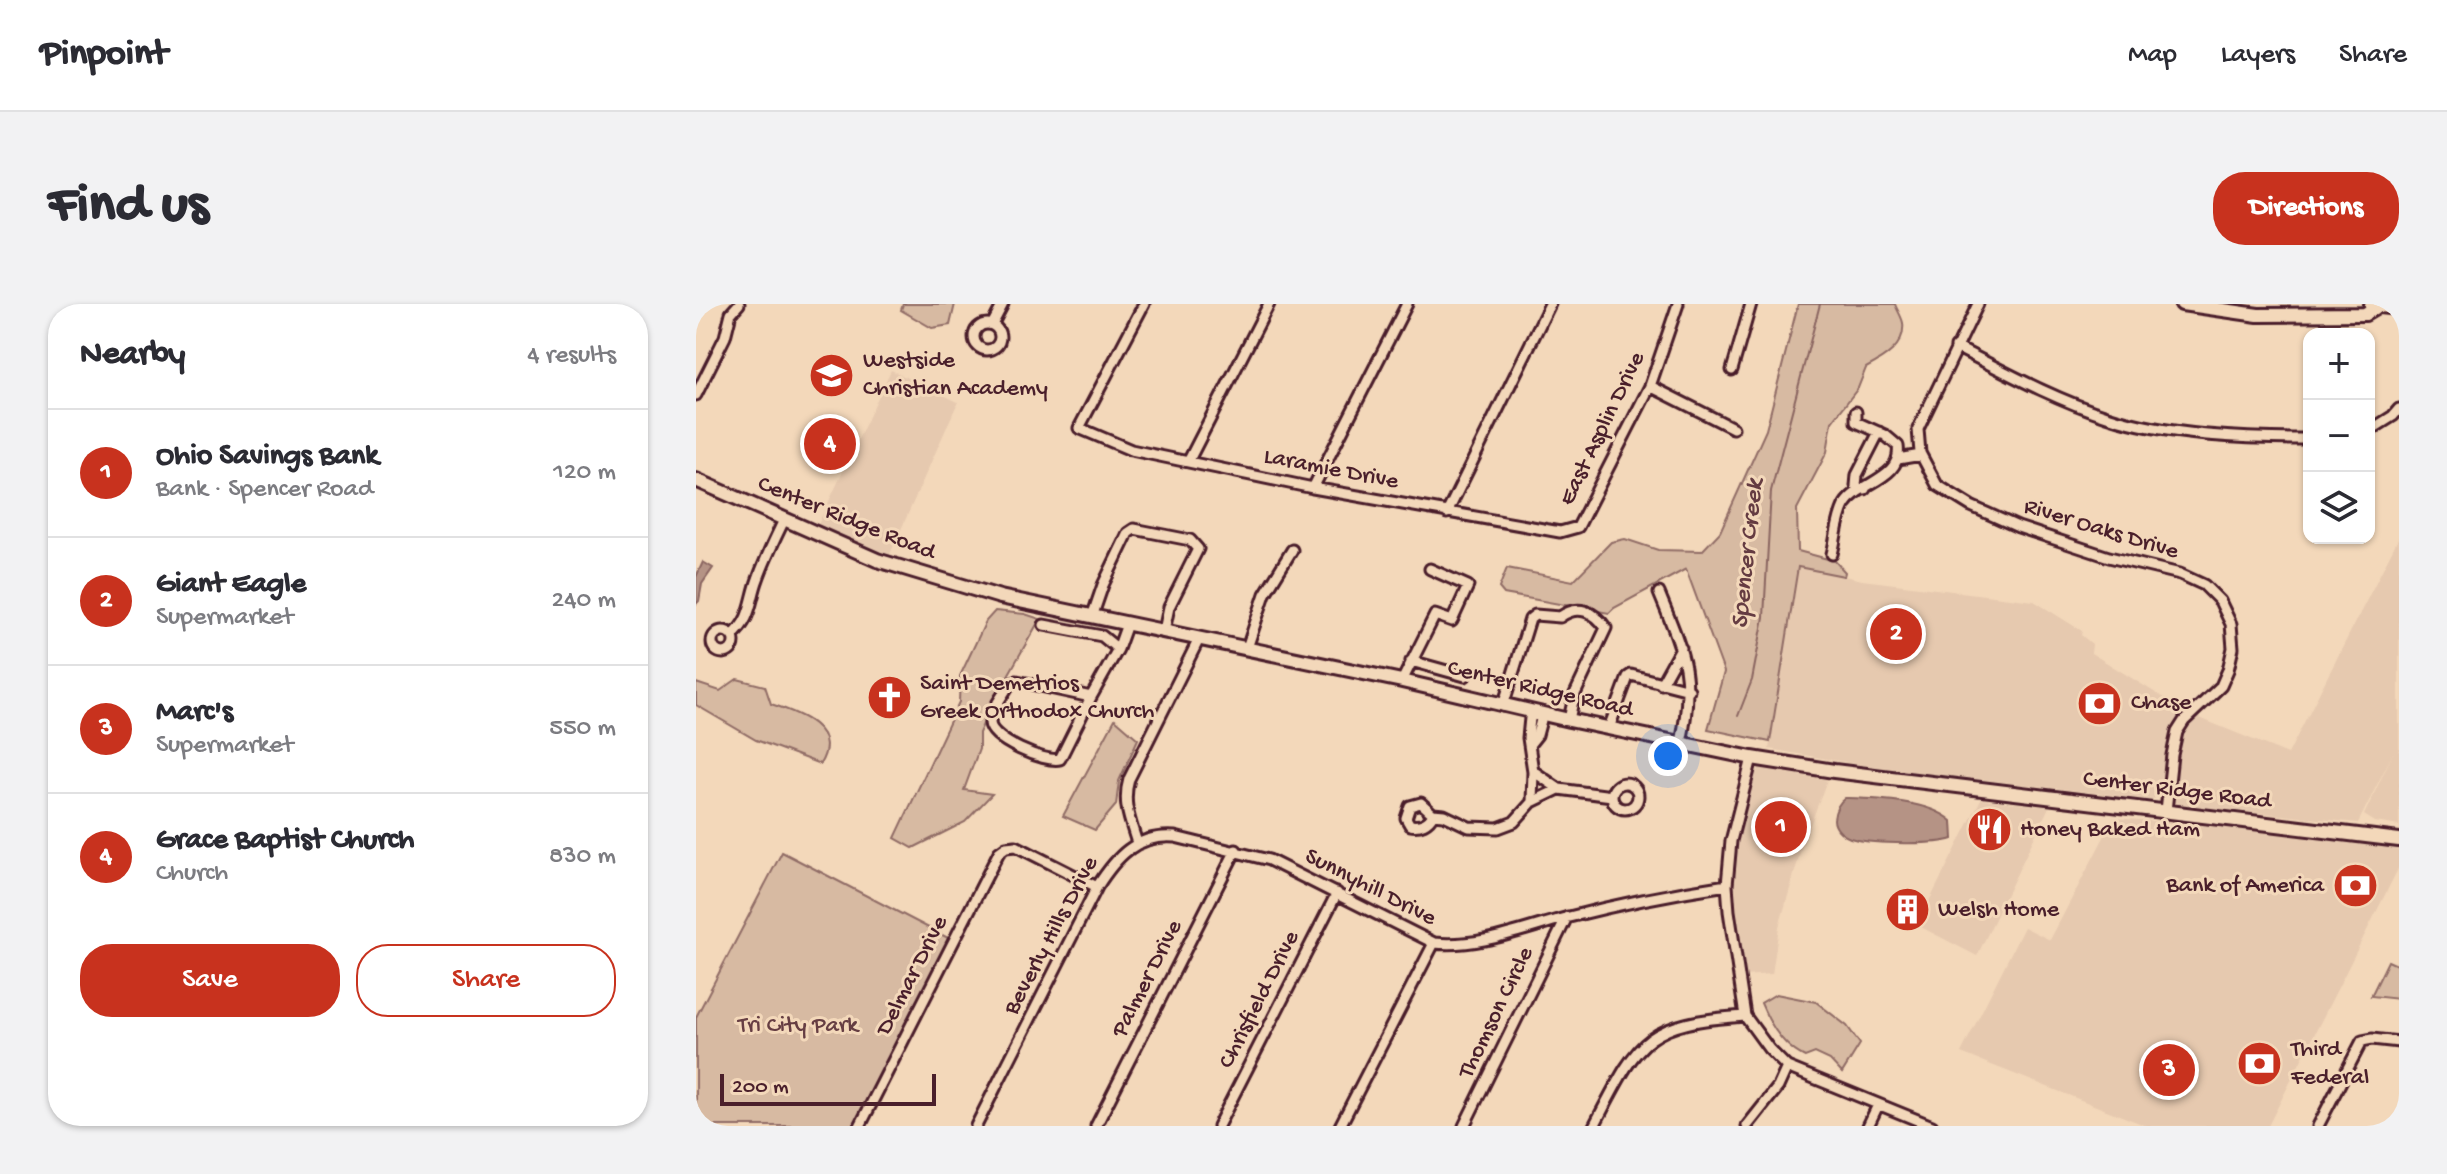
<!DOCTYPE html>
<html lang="en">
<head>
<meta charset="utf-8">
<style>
  :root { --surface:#fff; --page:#f2f2f3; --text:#2b2b33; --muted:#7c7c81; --line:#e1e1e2; --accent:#c8321e }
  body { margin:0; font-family:"Gochi Hand",sans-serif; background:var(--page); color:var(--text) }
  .controls { position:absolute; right:24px; top:24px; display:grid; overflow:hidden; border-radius:16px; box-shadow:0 2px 6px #0004 }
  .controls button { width:72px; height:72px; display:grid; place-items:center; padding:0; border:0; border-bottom:2px solid var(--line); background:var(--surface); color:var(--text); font:40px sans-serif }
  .scale { position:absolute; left:24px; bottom:20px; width:216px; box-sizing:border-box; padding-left:8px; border:4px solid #4a1f2b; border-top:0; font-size:22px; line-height:28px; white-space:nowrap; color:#4a1f2b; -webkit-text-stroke:6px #f3d8ba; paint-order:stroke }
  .you { position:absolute; left:972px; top:452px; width:28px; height:28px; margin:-20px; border:6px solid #fff; border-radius:50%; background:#1a73e8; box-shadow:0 0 0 12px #1a73e833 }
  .badge { display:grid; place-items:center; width:52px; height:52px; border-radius:50%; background:var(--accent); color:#fff; font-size:26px; font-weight:700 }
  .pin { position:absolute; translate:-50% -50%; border:4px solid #fff; box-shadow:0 2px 8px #0006 }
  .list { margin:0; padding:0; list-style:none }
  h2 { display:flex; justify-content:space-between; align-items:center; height:104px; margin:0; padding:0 32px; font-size:34px }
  h2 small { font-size:26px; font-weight:400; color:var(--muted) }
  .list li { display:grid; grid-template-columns:52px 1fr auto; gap:24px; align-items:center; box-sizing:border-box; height:128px; padding:0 32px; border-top:2px solid var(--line) }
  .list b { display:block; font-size:30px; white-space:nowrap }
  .list p { margin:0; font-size:26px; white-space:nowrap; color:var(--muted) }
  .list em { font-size:26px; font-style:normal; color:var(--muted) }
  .actions { display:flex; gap:16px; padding:24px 32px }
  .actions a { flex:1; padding:18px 0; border:2px solid var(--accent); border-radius:32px; text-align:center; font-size:28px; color:var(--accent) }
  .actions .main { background:var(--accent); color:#fff }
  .icon { flex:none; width:44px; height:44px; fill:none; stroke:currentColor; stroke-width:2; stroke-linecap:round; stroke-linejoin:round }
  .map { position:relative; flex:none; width:1703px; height:822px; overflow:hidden; border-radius:32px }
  header { display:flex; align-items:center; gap:48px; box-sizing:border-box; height:112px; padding:0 40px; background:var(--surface); border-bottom:2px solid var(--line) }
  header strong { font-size:38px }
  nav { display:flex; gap:44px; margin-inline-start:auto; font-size:28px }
  .intro { display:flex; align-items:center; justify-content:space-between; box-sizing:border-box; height:192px; padding:0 48px }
  h1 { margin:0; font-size:56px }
  .button { padding:20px 36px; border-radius:32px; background:var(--accent); color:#fff; font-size:28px; font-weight:700 }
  main { display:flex; gap:48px; padding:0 48px }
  aside { flex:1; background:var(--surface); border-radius:32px; box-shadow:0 2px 6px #0004 }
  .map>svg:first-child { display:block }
  .built { fill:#e6c9af }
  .green { fill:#d7baa2; stroke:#906c66; stroke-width:2 }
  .water { fill:#b59385; stroke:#8a6561; stroke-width:2 }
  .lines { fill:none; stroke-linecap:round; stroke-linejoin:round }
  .stream { stroke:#8a6561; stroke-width:2 }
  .minor-casing { stroke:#4a1f2b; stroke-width:15 }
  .major-casing { stroke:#4a1f2b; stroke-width:18 }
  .minor { stroke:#f3d8ba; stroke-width:9 }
  .major { stroke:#f3d8ba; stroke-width:12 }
  .labels { text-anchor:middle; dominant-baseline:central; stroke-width:6; stroke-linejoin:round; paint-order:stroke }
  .poi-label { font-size:24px; fill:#4a1f2b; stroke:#f3d8ba; text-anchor:start }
  .street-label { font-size:24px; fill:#4a1f2b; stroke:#f3d8ba }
  .park-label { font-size:24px; fill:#663e43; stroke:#f3d8ba }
  .water-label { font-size:26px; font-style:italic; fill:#653c42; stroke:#f3d8ba }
</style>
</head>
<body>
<header>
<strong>Pinpoint</strong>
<nav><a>Map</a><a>Layers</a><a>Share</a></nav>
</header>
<div class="intro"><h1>Find us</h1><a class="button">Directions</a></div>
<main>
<aside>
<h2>Nearby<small>4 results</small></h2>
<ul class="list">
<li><span class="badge">1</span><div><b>Ohio Savings Bank</b><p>Bank · Spencer Road</p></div><em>120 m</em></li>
<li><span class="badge">2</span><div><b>Giant Eagle</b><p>Supermarket</p></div><em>240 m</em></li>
<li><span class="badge">3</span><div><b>Marc's</b><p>Supermarket</p></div><em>550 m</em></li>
<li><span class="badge">4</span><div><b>Grace Baptist Church</b><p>Church</p></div><em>830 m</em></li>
</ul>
<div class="actions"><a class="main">Save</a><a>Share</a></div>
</aside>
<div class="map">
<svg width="1703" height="822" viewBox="0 0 1703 822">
  <rect width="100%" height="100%" fill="#f3d8ba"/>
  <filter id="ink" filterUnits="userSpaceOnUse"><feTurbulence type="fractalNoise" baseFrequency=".0125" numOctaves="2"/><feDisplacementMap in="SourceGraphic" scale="16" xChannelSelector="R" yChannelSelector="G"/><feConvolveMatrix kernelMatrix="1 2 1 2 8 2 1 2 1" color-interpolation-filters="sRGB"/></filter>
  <g filter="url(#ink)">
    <path class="built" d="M 195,66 L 262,98 L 190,259 L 118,229 Z
      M 1703,233 L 1703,522 L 1679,518 L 1668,511 L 1698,447 L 1662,519 L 1484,501 L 1479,497 L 1478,488 L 1484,439 L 1489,427 L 1501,413 L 1592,450 Z
      M 1103,262 L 1166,276 L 1338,297 L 1386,327 L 1385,331 L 1396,340 L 1395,349 L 1489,407 L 1473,429 L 1463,491 L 1456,496 L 1171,462 L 1073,445 Z
      M 1063,464 L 1131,476 L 1105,546 L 1083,623 L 1076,670 L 1048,672 L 1038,615 L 1038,560 L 1055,477 Z
      M 1285,495 L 1353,503 L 1281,652 L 1221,621 Z
      M 1418,514 L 1485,519 L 1703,544 L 1703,563 L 1572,822 L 1451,822 L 1265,749 L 1328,623 L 1354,636 Z"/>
    <path class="green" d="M 207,0 L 259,0 L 254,21 L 236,24 L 205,6 Z
      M 1102,0 L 1199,0 C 1201,6 1206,13 1207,19 C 1210,42 1187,55 1170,64 L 1162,84 L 1136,118 L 1131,148 L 1101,205 L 1102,247 L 1139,257 L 1149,268 L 1148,272 L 1102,263 L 1074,438 L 1012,425 L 1028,368 L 990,265 L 918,304 L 913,309 L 808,290 L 803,284 L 811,264 L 877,277 L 915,238 L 929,235 L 962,246 L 1006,247 L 1024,228 L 1070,126 Z
      M 299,307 L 329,310 L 344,315 L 297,398 L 283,429 L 283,445 L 268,486 L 296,490 L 269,518 L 217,544 L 199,534 L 263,398 L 264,372 L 290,317 Z
      M 41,375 L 69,382 L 75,400 C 102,409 146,424 124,460 L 60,436 L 0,401 L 0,379 L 24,387 Z
      M 419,415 L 442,435 L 423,477 L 420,501 L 399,526 L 367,512 Z
      M 86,548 L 254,635 L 158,822 L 0,822 L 0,713 Z
      M 1692,657 L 1703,662 L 1703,695 L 1675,692 Z
      M 1080,690 L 1120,698 L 1151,722 L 1164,740 L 1146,769 L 1134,756 L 1119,749 L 1109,753 C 1087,743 1074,721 1065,699 Z"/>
    <path class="water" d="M 7,258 L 17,264 L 6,280 L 3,297 L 0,300 L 0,273 Z
      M 1149,494 C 1180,495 1232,496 1256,517 L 1257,535 C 1241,541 1177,540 1158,535 C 1148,533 1138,525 1138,515 C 1139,506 1142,499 1149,494 Z"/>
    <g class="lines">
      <path class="stream" d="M 1042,412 L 1056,376 L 1068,313 L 1075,187 L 1124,0"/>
      <defs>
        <path id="minor" d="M 448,0 L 383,124 L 435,146 L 617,184 L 864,228 L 882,223 L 954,82 L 982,0
          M 1282,0 L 1222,125 L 1224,149 L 1241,181 L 1275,202 L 1322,223 L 1413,253 L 1484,270 L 1508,281 L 1524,297 L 1535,320 L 1537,344 L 1532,366 L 1525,382 L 1488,417 L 1481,428 L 1476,451 L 1470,507
          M278 33a13 13 0 1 1 26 0a13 13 0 1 1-26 0Z
          M 296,21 L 307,0
          M 1260,43 C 1309,68 1358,95 1411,112 C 1472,132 1549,135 1613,135
          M 1036,66 L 1055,0
          M 954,82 L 1037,124
          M 0,91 L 29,33 L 35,9 L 43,0
          M 1673,127 L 1697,112 L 1703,105
          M 1202,155 L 1225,151
          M 493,156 L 573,0
          M 617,184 L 711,0
          M 1169,185 L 1164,185 L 1160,182 L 1161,171 L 1183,128
          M 751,209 L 854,0
          M 1136,250 C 1140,235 1141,214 1149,200 C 1163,178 1207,175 1202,142 L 1189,131 L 1160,118 L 1160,108
          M 963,289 C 988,350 999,372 985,439
          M 396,313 L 407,281 L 432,229 L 438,225 L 494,236 L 502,245 L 473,303 L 468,327
          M 348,321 L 406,332 L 422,345
          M16 338a11 11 0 1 1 22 0a11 11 0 1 1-22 0Z
          M 36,332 C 56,315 54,296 62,275 C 69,255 79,235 88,216
          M 551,344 L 569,290 L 596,246
          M 715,357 L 769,372
          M 321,377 L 395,393 L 364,455 C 349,459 295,436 294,419 C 294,407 308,390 314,379 Z
          M 706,377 L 739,311 L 756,317 L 772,282 L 734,265
          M 965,380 L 985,344
          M 395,393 L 422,345 L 431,320
          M 807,402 L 834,315 L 839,311 L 864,313 C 882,300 898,307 910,324 L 878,392 L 873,416
          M 841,409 L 834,414 L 832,434 L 837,467 L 863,485 L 916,492
          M 913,424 L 932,373 L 935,371 L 993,386
          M 833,441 L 841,431 L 845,416 L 841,409
          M 1056,454 L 1035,537 L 1031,581 L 1033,607 L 1049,712 L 1073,745 L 1091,763 L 1236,822
          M916 492a13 13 0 1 1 26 0a13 13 0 1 1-26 0Z
          M 836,498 L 863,485
          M 737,510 C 733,519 724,523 714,521 L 710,514 L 714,502 L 725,499 L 737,510 L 748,511 L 773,523 L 802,524 L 818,518 L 836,498 L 837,467
          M 441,539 C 434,516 426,499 433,475 L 503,335
          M 164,822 L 303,548 L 310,543 L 320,542 L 401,583
          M 280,822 L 401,583 C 420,553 440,530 479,533 L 573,556 L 738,639 C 782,644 827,625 869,614 C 923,600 977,589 1031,581
          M 400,822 L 540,546
          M 522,822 L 641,589
          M 644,822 L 738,639
          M 768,822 L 871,613
          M 898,822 C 943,736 947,719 1049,712
          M 1051,822 L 1082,783 L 1091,763
          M 1172,822 L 1182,801
          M 1622,822 L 1666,737 L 1676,735 L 1703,738"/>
        <path id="major" d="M 1486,0 L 1562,11 L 1669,10 L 1679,4
          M 1675,1 L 1703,4
          M 0,176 L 181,256 L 304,293 L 706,377 L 873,416 L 1056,454 L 1138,467 L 1703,536"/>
      </defs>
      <use href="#minor" class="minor-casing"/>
      <use href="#major" class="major-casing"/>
      <use href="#minor" class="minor"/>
      <use href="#major" class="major"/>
    </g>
  </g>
  <defs>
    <symbol id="school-disc" viewBox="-11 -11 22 22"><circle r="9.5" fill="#c8321e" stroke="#f3d8ba"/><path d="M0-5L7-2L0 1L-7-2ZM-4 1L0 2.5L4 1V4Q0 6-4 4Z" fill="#fff"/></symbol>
    <symbol id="church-disc" viewBox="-11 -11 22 22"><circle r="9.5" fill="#c8321e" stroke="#f3d8ba"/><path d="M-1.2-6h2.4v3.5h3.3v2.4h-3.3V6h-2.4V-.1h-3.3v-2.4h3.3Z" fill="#fff"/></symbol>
    <symbol id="bank-disc" viewBox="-11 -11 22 22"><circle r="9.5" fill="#c8321e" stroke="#f3d8ba"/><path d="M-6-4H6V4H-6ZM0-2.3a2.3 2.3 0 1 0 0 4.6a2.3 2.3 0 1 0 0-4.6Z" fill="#fff"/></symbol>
    <symbol id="restaurant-disc" viewBox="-11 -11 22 22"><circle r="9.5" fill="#c8321e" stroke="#f3d8ba"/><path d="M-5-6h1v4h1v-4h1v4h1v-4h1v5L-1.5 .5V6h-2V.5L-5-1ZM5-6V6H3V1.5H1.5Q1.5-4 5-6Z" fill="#fff"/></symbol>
    <symbol id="building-disc" viewBox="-11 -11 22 22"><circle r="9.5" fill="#c8321e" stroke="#f3d8ba"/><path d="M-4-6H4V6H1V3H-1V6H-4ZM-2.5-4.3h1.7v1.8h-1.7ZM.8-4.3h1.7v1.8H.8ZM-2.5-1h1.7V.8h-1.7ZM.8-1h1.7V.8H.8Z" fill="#fff"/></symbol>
  </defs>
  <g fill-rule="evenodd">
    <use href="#school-disc" x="110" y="46" width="51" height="51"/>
    <use href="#church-disc" x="168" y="368" width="51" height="51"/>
    <use href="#bank-disc" x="1378" y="374" width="51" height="51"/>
    <use href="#restaurant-disc" x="1268" y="500" width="51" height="51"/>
    <use href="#bank-disc" x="1634" y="556" width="51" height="51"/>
    <use href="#building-disc" x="1186" y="580" width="51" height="51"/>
    <use href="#bank-disc" x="1538" y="734" width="51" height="51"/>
  </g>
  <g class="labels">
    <g class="poi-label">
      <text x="167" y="57">Westside<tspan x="167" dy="28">Christian Academy</tspan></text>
      <text x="224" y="380">Saint Demetrios<tspan x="224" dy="28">Greek Orthodox Church</tspan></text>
      <text x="1435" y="399">Chase</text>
      <text x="1324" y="526">Honey Baked Ham</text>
      <text x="1628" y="582" text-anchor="end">Bank of America</text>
      <text x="1242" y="606">Welsh Home</text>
      <text x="1595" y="746">Third<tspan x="1595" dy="28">Federal</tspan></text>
    </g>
    <g class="street-label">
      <text transform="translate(907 125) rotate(-64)">East Asplin Drive</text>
      <text transform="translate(635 166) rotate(11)">Laramie Drive</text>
      <text transform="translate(150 215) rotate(22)">Center Ridge Road</text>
      <text transform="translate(1405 226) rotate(17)">River Oaks Drive</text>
      <text transform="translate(844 386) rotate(13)">Center Ridge Road</text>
      <text transform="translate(1481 487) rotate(7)">Center Ridge Road</text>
      <text transform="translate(674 584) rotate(27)">Sunnyhill Drive</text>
      <text transform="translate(356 632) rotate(-62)">Beverly Hills Drive</text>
      <text transform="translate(217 672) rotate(-63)">Delmar Drive</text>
      <text transform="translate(452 675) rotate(-63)">Palmer Drive</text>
      <text transform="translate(564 696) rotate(-63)">Chrisfield Drive</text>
      <text transform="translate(801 709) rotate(-64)">Thomson Circle</text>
    </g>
    <g class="park-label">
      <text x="102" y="722">Tri City Park</text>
    </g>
    <g class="water-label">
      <text transform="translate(1053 250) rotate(-84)">Spencer Creek</text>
    </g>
  </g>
</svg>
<div class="controls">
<button>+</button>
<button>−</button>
<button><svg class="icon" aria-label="layers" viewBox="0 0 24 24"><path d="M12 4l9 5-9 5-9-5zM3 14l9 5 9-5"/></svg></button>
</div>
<div class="scale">200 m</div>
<div class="you"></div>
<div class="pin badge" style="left:1085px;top:523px">1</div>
<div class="pin badge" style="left:1200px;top:330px">2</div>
<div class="pin badge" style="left:1473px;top:766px">3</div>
<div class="pin badge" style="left:134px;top:140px">4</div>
</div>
</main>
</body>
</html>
